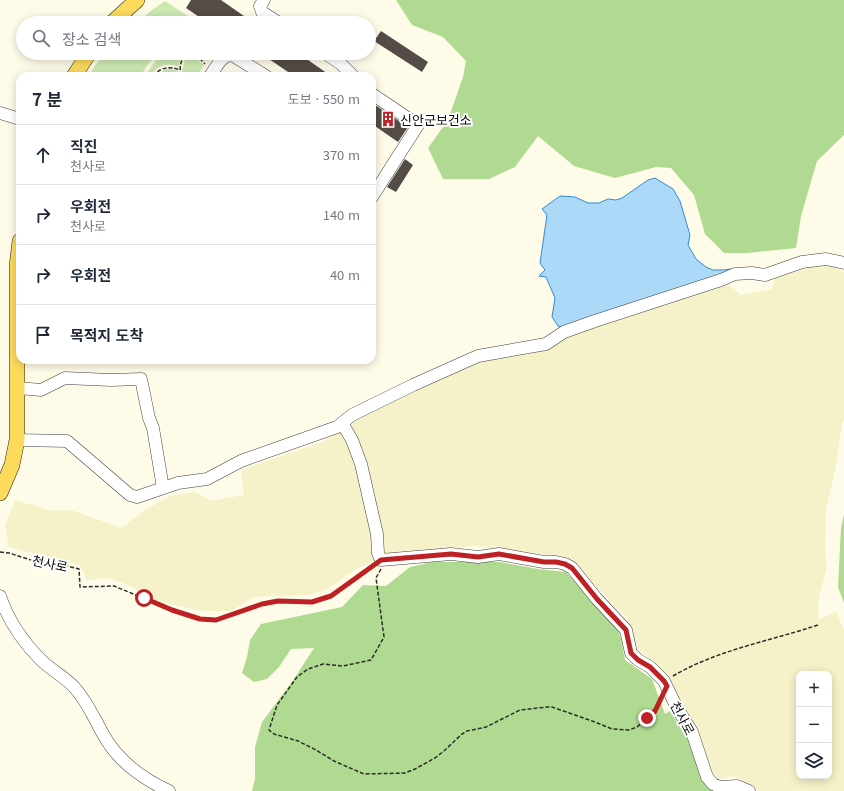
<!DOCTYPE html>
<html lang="ko">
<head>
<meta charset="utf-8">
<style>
  :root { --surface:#fff; --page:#f6f6f7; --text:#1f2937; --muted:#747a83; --line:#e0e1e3 }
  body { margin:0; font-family:Georgia,"Noto Sans KR",serif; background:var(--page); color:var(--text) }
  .controls { position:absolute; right:12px; bottom:12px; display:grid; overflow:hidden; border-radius:8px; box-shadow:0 2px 10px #0003 }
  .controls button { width:36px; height:36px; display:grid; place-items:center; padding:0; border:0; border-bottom:1px solid var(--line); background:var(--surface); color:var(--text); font:20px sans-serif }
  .stop { position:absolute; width:12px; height:12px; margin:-9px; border:3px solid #bd2123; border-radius:50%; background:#fff }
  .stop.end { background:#bd2123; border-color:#fff; box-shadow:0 1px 4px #0008 }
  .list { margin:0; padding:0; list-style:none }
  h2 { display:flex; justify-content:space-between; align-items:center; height:52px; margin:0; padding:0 16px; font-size:17px }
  h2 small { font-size:13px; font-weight:400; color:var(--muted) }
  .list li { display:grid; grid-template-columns:26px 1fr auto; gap:12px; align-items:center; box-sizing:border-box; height:60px; padding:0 16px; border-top:1px solid var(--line) }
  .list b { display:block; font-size:15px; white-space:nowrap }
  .list p { margin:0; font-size:13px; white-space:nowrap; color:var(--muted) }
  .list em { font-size:13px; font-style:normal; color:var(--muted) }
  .icon { flex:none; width:22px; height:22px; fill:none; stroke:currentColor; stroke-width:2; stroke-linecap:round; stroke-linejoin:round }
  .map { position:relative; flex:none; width:844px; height:791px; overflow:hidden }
  .search { position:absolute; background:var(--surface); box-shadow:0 2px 10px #0003; left:16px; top:16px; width:360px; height:44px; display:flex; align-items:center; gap:10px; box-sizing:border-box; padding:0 14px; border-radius:22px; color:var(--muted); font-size:15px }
  .panel { position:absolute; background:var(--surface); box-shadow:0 2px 10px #0003; left:16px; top:72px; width:360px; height:292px; border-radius:12px }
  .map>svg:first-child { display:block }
  .farmland { fill:#f5f2c9; fill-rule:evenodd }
  .green { fill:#cde9b2 }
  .forest { fill:#b0da91 }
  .water { fill:#acd9f7; stroke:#328cd0 }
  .building { fill:#544c47 }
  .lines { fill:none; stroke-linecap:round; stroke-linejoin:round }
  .minor-casing { stroke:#3e3e3e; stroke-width:13 }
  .major-casing { stroke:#1c1c1c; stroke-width:16 }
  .path { stroke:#2d2d2d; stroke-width:1.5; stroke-dasharray:4 2; stroke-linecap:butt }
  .minor { stroke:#fff; stroke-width:12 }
  .major { stroke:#fcda5c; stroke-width:15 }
  .route { stroke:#bd2123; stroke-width:5 }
  .labels { text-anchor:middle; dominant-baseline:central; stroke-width:4; stroke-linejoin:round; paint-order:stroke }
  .poi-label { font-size:13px; fill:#0b0b0b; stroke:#fff; text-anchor:start }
  .street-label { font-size:13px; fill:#0b0b0b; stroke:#fff }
</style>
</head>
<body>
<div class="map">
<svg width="844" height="791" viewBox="0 0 844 791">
  <rect width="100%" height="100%" fill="#fffbe9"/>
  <path class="farmland" d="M 814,266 L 833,266 L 844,272 L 844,420 L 842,423 L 836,466 L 826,510 L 825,547 L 827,567 L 819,597 L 818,620 L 836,611 L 844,630 L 844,791 L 757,791 L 752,785 L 733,776 L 722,779 L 713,773 L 698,733 L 685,709 L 673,689 L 657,665 L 638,650 L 627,618 L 570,560 L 552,555 L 475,546 L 417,550 L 392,553 L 358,568 L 327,589 L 310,595 L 253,597 L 231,611 L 202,611 L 160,602 L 126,584 L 107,578 L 87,580 L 80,565 L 9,547 L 5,526 L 15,500 L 52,511 L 71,510 L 122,528 L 143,511 L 170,496 L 195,492 L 212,501 L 244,495 L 241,470 L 322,442 L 337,433 L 349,422 L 476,361 L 568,336 L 728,284 L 741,295 L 772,289 L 775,278 ZM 799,674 L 829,674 L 829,776 L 799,776 Z"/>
  <path class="green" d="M 165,1 L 194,20 L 192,22 L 189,23 L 137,23 L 152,10 Z
    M 104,53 L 156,53 L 140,76 L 88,76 Z
    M 161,53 L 185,53 L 181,59 L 179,67 C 167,62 157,66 149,76 L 145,76 Z
    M 191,53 L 196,53 L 199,61 L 204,65 L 197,76 L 185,76 L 182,72 L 185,59 Z
    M 166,69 L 171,69 L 179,72 L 179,76 L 156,76 Z"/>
  <path class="forest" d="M 396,0 L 844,0 L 844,135 L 817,161 L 801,216 L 796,248 L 748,253 L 724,253 L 705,234 L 694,195 L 671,168 L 656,167 L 615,178 L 574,166 L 538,136 L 515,167 L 489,179 L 443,179 L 428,148 L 448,120 L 463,77 L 466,61 L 443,37 L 412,25 Z
    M 844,514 L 844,603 L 838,587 L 841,528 Z
    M 432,562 L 500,562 L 538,569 L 566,572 L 617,627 L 621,639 L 625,660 L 652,679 L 665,714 L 670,711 L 689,741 L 700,771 L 709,788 L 714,791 L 252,791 L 255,779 L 255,747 L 262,722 L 294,679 L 314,648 L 291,649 L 279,667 L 267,679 L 254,682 L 242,673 L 247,657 L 250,640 L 261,624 L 342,607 L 363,585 L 386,586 L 410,567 Z"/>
  <path class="water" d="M 655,178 L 673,189 L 680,201 L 690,235 L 688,245 L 696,259 L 706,267 L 713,270 L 723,270 L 731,269 L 720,276 L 565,328 L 558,326 L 552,317 L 555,298 L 546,277 L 539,276 L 545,270 L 540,263 L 547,215 L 542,209 L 560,196 L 575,197 L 588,203 L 599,203 L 608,199 L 616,200 L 622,198 L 648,180 Z"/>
  <path class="building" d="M 191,0 L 221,0 L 254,23 L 208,23 L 186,8 Z
    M 381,31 L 428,62 L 422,72 L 374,41 Z
    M 260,53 L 298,53 L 331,76 L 294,76 Z
    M 372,103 L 408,127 L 398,142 L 372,124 Z
    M 405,159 L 413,165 L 396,192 L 387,187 Z"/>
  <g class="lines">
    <defs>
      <path id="minor" d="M 264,0 L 260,6 L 262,12 L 279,23
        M 325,53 L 341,64 L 353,76
        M 210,76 C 216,68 221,55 232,55 L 266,76
        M 372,94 L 418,125 L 372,197
        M 0,113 L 20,119
        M 18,388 L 41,390 L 65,378 L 111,380 L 141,379 L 149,418 L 153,428 L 163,488
        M 342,423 L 352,440 L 361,464 L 377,534 L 378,553 L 381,560 L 451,554 L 478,557 L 499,554 L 544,562 L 556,562 L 565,564 L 572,568 L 597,599 L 626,630 L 631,653 L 638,660 L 650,667 L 664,681 L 677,708 L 692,732 L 707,777 L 713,784 L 720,787 L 737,786 L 749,791
        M 17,440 L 67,441 L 130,495 L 137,497 L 178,483 L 207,479 L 241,461 L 337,427 L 352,415 L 413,385 L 478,356 L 546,344 L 564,332 L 595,321 L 721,280 L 735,274 L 752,273 L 765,275 L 802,262 L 826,259 L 844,263
        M 0,596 C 8,620 24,643 41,660 C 51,670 65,677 74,687 C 87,701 94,718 103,734 C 117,760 143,779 169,791"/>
      <path id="major" d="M 112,23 L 137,0
        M 74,76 L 89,53
        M 0,493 L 12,465 L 17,440 L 17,266 L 20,241"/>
    </defs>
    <use href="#minor" class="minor-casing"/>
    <use href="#major" class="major-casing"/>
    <path class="path" d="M 197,53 L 202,61 L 205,64
      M 153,76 C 161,67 169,66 180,70
      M 182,76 C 178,67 181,60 187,53
      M 0,552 L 9,553 L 31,560 L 47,561 L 79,569 L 80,587 L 114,586 L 172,610 L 199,619 L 216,620 L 262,604 L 278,601 L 312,602 L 331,596 L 373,565
      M 381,569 L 376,578 L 384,637 L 371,660 L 343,666 L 323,664 L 308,669 L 297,677 L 277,705 L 269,730 L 274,734 L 298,741 L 316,750 L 334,761 L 364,774 L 405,773 L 415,769 L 435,758 L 444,751 L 462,734 L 467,731 L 486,727 L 520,710 L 547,707 L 552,707 L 595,722 L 612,729 L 629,730 L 637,727 L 655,711 L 661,698
      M 673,676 C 717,650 770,641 818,625"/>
    <use href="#minor" class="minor"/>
    <use href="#major" class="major"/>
  </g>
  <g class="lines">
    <path class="route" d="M 144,598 L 172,610 L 200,619 L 216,620 L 262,604 L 278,601 L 312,602 L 331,596 L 381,560 L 451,554 L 478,557 L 499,554 L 544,562 L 556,562 L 565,564 L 572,568 L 597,599 L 626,630 L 631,653 L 638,660 L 650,667 L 664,681 L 667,686 L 655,711 L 647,718"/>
  </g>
  <defs>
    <symbol id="building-bare" viewBox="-9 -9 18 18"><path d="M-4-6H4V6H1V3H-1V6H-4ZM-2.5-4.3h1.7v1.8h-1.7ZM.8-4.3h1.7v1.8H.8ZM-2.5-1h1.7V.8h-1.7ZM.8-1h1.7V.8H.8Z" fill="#bd2123" stroke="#fff" stroke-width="2.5" paint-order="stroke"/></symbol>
  </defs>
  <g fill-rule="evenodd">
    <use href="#building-bare" x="377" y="108" width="22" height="22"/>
  </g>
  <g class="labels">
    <g class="poi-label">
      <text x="400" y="119">신안군보건소</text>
    </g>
    <g class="street-label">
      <text transform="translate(50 563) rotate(12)">천사로</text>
      <text transform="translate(683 718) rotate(62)">천사로</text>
    </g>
  </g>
</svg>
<div class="controls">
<button>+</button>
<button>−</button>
<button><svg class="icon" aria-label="layers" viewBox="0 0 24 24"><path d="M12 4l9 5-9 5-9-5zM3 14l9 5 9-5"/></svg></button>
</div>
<div class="stop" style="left:144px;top:598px"></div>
<div class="stop end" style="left:647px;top:718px"></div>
<div class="search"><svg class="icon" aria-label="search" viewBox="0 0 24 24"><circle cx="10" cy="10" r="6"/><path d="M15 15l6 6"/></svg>장소 검색</div>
<section class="panel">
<h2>7 분<small>도보 · 550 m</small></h2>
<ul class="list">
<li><svg class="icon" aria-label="ahead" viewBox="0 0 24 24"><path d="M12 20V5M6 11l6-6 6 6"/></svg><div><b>직진</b><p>천사로</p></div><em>370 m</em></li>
<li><svg class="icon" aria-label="right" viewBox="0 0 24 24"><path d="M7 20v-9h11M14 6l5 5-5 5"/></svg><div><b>우회전</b><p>천사로</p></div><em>140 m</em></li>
<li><svg class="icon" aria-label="right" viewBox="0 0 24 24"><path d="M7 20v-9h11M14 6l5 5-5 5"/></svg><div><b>우회전</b></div><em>40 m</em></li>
<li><svg class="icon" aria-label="arrive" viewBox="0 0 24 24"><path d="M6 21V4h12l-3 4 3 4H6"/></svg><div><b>목적지 도착</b></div></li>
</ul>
</section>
</div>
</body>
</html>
